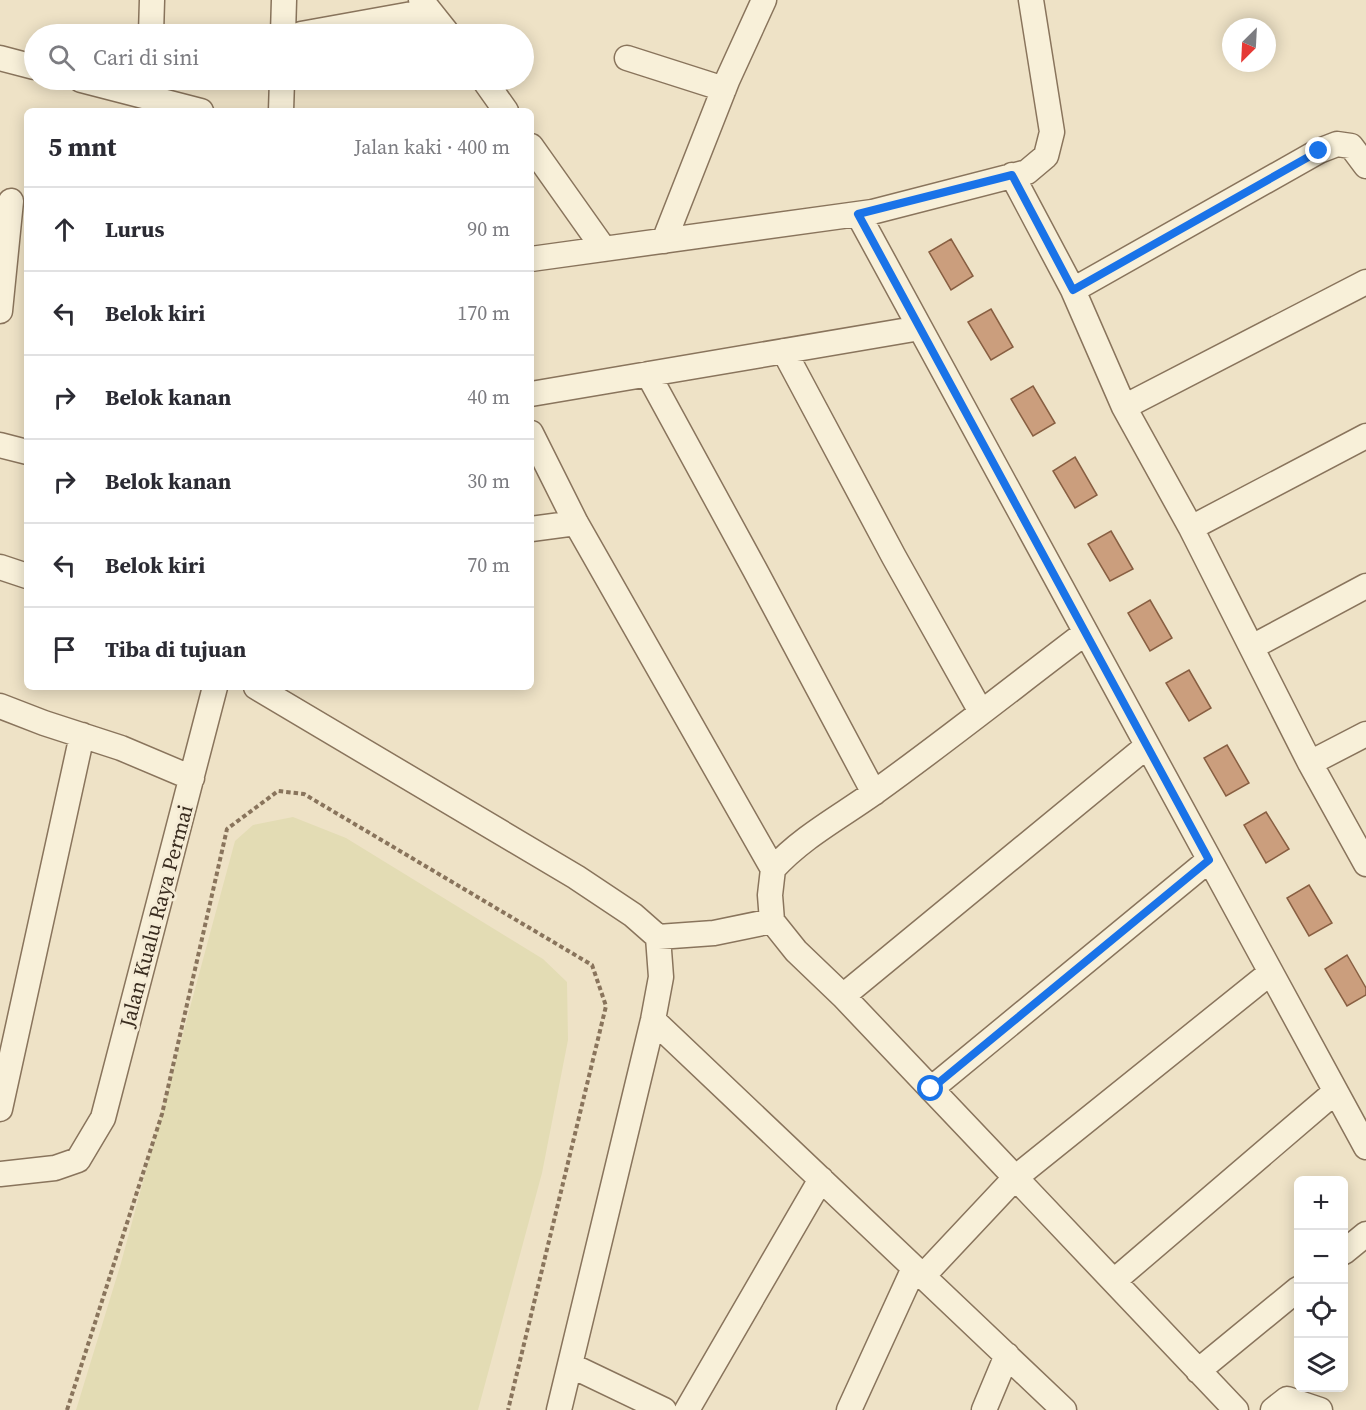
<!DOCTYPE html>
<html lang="id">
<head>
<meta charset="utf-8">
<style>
  :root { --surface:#fff; --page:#f2f2f3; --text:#2b2b33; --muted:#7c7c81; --line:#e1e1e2 }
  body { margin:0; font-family:"Source Serif 4",serif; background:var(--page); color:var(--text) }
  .controls { position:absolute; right:18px; bottom:18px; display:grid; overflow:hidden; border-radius:9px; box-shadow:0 3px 15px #0003 }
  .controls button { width:54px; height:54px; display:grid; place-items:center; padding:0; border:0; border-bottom:2px solid var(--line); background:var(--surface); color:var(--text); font:30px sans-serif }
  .compass { position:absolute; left:1222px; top:18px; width:54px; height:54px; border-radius:50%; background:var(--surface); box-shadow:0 3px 15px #0003; rotate:204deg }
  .stop { position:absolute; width:18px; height:18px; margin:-14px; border:4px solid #1a73e8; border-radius:50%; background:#fff }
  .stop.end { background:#1a73e8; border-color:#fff; box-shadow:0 2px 6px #0008 }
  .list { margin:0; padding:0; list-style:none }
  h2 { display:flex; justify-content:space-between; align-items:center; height:78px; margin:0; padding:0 24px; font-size:26px }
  h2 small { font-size:20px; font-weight:400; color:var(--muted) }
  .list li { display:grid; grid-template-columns:39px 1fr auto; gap:18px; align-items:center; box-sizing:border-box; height:84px; padding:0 24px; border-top:2px solid var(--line) }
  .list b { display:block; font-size:22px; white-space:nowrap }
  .list em { font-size:20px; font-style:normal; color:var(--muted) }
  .icon { flex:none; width:33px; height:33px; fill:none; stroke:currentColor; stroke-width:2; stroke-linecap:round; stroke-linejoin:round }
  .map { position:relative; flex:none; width:1366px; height:1410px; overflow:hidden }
  .search { position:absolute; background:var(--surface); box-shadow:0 3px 15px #0003; left:24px; top:24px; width:510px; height:66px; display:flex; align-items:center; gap:15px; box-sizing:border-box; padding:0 21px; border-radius:33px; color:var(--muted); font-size:22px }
  .panel { position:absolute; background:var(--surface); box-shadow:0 3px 15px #0003; left:24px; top:108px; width:510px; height:582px; border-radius:9px }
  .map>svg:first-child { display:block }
  .farmland { fill:#e3dcb4 }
  .building { fill:#cb9e7d; stroke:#885f42; stroke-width:1.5 }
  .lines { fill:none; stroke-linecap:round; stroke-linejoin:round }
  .street-casing { stroke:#89745c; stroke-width:27 }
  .path { stroke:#89745c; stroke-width:4; stroke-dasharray:4.5 3; stroke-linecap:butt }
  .street { stroke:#f8f0d9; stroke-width:24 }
  .route { stroke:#1a73e8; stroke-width:8 }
  .labels { text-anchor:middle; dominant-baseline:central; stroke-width:6; stroke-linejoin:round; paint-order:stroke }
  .street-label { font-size:21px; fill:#392c1f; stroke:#f5ecd6 }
</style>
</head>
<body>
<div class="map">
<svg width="1366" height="1410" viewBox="0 0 1366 1410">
  <rect width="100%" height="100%" fill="#eee2c6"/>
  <path class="farmland" d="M 293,817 L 346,838 L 543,959 L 567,982 L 568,1040 L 542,1173 L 478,1410 L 76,1410 L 121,1263 L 235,841 L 253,825 Z"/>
  <path class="building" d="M 951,239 L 973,276 L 951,290 L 929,252 Z
    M 991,309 L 1013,347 L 991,360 L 968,322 Z
    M 1033,386 L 1055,423 L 1033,436 L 1011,399 Z
    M 1075,457 L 1097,495 L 1075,508 L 1053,471 Z
    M 1111,531 L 1133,569 L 1110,581 L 1088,544 Z
    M 1150,600 L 1172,638 L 1150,651 L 1128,613 Z
    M 1189,670 L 1211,708 L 1189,721 L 1166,683 Z
    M 1227,745 L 1249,783 L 1226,796 L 1204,758 Z
    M 1266,812 L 1289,849 L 1266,863 L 1244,825 Z
    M 1309,885 L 1332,923 L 1309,936 L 1287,898 Z
    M 1347,955 L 1366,988 L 1366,995 L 1347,1006 L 1325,969 Z"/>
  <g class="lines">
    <defs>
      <path id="street" d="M 421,0 L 448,34
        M 151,34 L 152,0
        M 283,34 L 284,0
        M 301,34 L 429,11
        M 0,58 L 34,67
        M 627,58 L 724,89
        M 81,80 L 201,111
        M 484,80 L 506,111
        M 281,111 L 282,80
        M 531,146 L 604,249
        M 1012,175 L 1073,290 L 1124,407 L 1191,528 L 1310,763 L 1366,864
        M 858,214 L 1366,1147
        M 664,241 L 727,81 L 764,0
        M 531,259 L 872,212 L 1027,172 L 1046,156 L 1052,132 L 1031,0
        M 1073,290 L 1319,151 L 1337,144 L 1351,146 L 1366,166
        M 0,311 L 11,201
        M 784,351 L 894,557 L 981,712
        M 648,374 L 755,570 L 874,793
        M 531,394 L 920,328
        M 1124,407 L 1366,282
        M 531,433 L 576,523 L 773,869 L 770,895 L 772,921
        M 0,445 L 27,452
        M 1191,528 L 1366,436
        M 531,529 L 576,523
        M 0,567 L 27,576
        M 1252,647 L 1366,586
        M 256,687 L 576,877 L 633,915 L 658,937 L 661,977 L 653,1020 L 559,1410
        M 0,706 L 44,723 L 121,748 L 192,778
        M 1310,763 L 1366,734
        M 773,869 C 802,837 840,817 875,792 C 946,741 1015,686 1085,633
        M 658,937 L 714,933 L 772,921 L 796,951 L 843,996 L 1236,1410
        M 843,996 L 1147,746
        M 653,1020 L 1064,1410
        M 931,1089 L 1209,860
        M 0,1109 L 82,735
        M 0,1174 L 55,1168 L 78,1160 L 103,1118 L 215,687
        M 1344,1252 L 1366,1234
        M 923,1276 L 1015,1178 L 1270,973
        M 1114,1281 L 1335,1092
        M 570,1365 L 664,1410
        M 1198,1371 L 1298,1289
        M 687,1410 L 821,1179
        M 849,1410 L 914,1268
        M 984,1410 L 1007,1355
        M 1273,1410 L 1287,1399 L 1320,1410"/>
    </defs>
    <use href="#street" class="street-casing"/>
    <path class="path" d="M 67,1410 L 162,1114 L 227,829 L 278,791 L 304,794 L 592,965 L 606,1006 L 508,1410"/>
    <use href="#street" class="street"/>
  </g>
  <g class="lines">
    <path class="route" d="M 931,1089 L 1209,860 L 858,214 L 1012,175 L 1073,290 L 1319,151"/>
  </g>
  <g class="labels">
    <g class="street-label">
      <text transform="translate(156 916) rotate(-75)">Jalan Kualu Raya Permai</text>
    </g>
  </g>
</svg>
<div class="controls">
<button>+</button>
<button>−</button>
<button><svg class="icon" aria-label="locate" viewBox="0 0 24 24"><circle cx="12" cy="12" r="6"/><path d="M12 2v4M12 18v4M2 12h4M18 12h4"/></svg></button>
<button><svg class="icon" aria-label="layers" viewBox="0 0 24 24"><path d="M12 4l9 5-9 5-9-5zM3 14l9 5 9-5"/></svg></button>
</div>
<svg class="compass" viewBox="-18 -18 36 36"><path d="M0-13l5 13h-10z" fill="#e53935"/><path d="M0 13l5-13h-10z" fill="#7c7c81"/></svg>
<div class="stop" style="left:931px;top:1089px"></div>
<div class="stop end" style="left:1319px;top:151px"></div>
<div class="search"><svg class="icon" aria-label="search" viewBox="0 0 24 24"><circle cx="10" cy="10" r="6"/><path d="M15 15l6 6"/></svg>Cari di sini</div>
<section class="panel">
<h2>5 mnt<small>Jalan kaki · 400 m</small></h2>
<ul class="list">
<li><svg class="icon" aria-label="ahead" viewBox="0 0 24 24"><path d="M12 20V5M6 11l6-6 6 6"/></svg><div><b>Lurus</b></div><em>90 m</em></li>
<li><svg class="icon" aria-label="left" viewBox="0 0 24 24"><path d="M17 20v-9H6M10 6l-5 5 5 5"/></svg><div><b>Belok kiri</b></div><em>170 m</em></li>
<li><svg class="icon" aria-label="right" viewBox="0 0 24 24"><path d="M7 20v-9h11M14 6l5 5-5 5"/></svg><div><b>Belok kanan</b></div><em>40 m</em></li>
<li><svg class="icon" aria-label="right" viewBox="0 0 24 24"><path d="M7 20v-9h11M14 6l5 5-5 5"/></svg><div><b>Belok kanan</b></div><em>30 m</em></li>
<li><svg class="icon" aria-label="left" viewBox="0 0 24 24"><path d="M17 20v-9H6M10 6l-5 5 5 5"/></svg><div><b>Belok kiri</b></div><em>70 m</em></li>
<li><svg class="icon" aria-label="arrive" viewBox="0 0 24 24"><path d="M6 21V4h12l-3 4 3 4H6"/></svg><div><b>Tiba di tujuan</b></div></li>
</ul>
</section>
</div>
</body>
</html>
